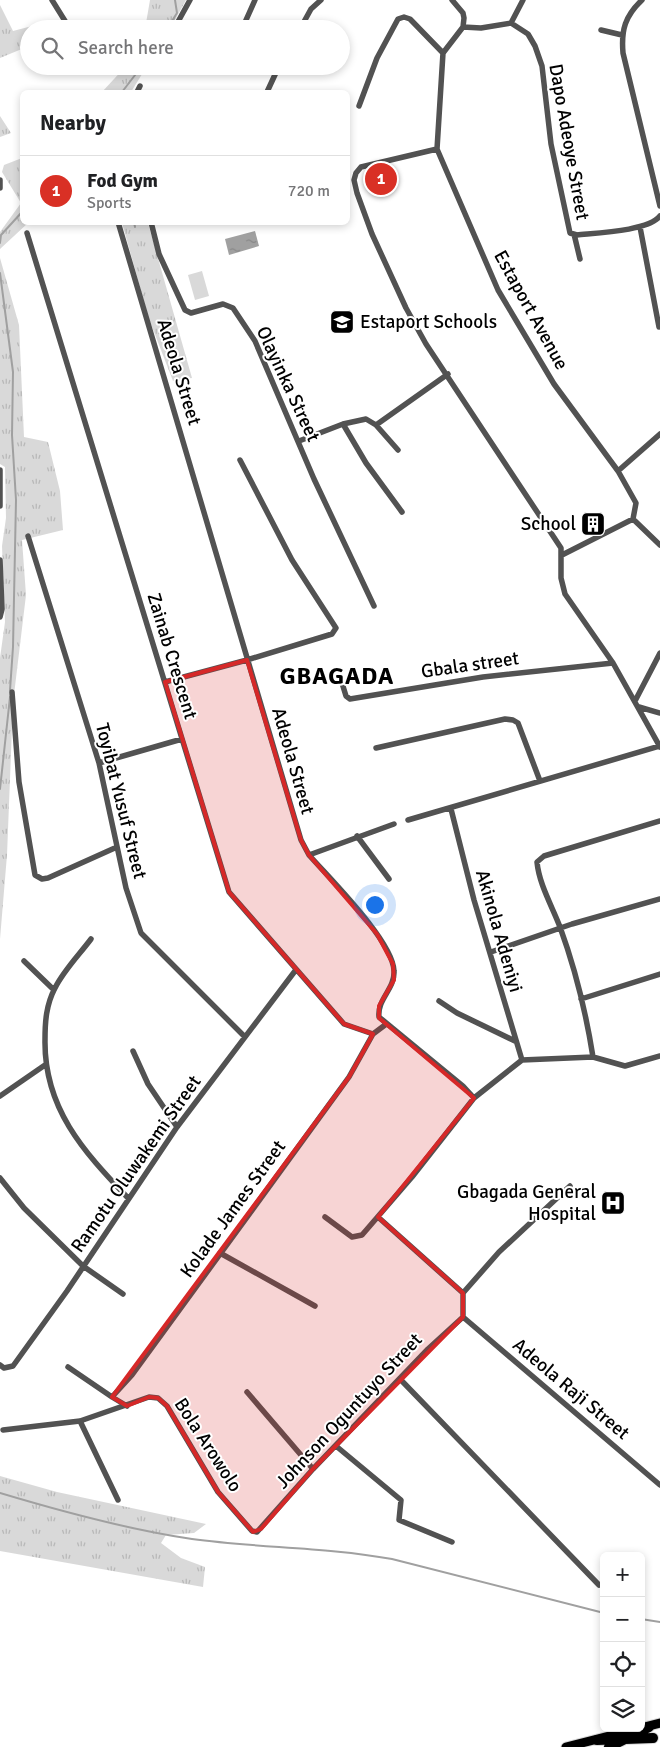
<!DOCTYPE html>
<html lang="en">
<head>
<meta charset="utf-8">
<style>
  :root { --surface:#fff; --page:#f2f2f2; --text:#202124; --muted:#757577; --line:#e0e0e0; --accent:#d93025 }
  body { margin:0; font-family:Signika,sans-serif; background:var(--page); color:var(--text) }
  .controls { position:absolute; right:15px; bottom:15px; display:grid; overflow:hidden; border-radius:8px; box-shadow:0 2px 8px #0003 }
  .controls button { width:45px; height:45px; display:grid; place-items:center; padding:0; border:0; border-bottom:1px solid var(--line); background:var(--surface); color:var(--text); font:25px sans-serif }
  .you { position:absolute; left:374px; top:904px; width:18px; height:18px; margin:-12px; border:4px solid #fff; border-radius:50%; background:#1a73e8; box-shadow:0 0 0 8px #1a73e833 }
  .badge { display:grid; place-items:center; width:32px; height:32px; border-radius:50%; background:var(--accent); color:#fff; font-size:16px; font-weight:700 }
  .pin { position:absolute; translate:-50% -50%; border:2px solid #fff; box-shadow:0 1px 5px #0006 }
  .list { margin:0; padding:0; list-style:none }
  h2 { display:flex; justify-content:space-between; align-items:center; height:65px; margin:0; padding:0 20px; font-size:21px }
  h2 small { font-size:16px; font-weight:400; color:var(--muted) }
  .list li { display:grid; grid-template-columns:32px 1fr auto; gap:15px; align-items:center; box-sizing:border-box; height:70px; padding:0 20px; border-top:1px solid var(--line) }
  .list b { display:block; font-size:19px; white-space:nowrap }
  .list p { margin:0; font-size:16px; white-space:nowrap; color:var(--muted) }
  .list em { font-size:16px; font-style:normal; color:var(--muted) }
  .icon { flex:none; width:28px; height:28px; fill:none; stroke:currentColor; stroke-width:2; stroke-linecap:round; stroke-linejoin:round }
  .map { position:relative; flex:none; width:660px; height:1747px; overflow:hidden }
  .search { position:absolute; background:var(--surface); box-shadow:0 2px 8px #0003; left:20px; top:20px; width:330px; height:55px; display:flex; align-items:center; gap:12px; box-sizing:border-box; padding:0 18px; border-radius:28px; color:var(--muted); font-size:19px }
  .panel { position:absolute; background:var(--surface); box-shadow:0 2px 8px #0003; left:20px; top:90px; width:330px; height:135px; border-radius:8px }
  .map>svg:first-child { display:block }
  .grass { fill:url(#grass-tufts) }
  .park { fill:#d9d9d9 }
  .water { fill:url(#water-ripples) }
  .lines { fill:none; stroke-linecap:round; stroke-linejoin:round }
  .stream { stroke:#a0a0a0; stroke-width:2 }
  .primary-casing { stroke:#dbdbdb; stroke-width:11 }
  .motorway-casing { stroke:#dbdbdb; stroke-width:12 }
  .minor { stroke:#525252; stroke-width:5.5 }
  .primary { stroke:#000; stroke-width:9 }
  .motorway { stroke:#000; stroke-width:10 }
  .marked { fill:#d62828; fill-opacity:0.2; stroke:#d62828; stroke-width:4; stroke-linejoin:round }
  .labels { text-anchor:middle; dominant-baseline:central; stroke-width:4; stroke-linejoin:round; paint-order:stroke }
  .street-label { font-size:19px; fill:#000; stroke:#fff }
  .poi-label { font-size:19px; fill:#000; stroke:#fff; text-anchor:end }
  .district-label { font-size:24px; font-weight:bold; letter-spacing:1px; fill:#000; stroke:#fff }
</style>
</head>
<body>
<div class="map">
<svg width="660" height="1747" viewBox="0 0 660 1747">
  <defs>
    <pattern id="grass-tufts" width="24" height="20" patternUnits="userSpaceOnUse" patternTransform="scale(1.25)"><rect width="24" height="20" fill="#d9d9d9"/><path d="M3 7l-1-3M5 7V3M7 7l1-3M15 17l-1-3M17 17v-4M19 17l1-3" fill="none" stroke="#b8b8b8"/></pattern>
    <pattern id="water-ripples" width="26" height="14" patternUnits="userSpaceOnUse" patternTransform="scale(1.25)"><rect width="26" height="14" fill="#a0a0a0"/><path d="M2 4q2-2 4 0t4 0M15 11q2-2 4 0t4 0" fill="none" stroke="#888"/></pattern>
  </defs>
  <rect width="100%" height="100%" fill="#fff"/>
  <path class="grass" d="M 150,0 L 186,0 L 170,29 L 145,29 Z
    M 0,5 L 13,31 L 55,20 L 59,29 L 29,29 L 29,46 L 0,58 Z
    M 126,66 L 147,66 L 131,92 L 102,92 Z
    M 0,116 L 11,133 L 0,137 Z
    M 22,158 L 22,222 L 28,223 L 0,249 L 0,232 L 21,203 L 2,172 L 4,165 Z
    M 122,223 L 148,223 L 192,378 L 173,381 L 149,319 Z
    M 0,258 L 19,325 L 24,437 L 48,442 L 60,491 L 63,530 L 22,540 L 26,595 L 13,703 L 7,855 L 0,939 L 0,658 L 5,622 L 2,546 L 6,518 L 5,467 L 0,464 Z
    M 0,1476 L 57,1492 L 206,1524 L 194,1533 L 166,1535 L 161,1543 L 181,1558 L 205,1567 L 203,1587 L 0,1551 Z"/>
  <path class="park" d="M 202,271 L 209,296 L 195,300 L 188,275 Z"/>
  <path class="water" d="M 255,231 L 259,246 L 229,255 L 225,239 Z"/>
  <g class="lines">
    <path class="stream" d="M 167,29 L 177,13 L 175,0
      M 122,92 L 142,66
      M 134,222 L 135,227
      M 0,243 L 1,235 L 22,212
      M 0,273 L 13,372 L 12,435 L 16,500 L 13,647 L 10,690
      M 0,789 L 10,697
      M 0,1493 C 60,1511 130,1530 192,1539 C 258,1548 326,1547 392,1559 L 604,1613
      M 641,1619 L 660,1622"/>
    <defs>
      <path id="primary" d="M 566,1747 L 660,1723"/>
      <path id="motorway" d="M 597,1740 L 653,1738
        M 609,1747 L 649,1727"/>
    </defs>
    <use href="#primary" class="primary-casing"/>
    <use href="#motorway" class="motorway-casing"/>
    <path class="minor" d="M 52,0 L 70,29
      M 452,0 L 463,13 L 464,18 L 463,27 L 443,53 L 437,149 L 498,290 L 554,384 L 618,471 L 636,503 L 633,519 L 562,555
      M 642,0 C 625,16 621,30 623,53 L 660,206
      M 511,23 L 523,0
      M 463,27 L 481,28 L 511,23 L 528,34 L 535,46 L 542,66 L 551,144 L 570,233 L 577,235 C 596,233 649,231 660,216
      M 174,29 L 190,0
      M 242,29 L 255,0
      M 300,29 L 311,9 L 321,0
      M 601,30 L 622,35
      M 221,72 L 223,66
      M 137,92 L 140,86
      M 267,92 L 279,66
      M 359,106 L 377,58 L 398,19 L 404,17 L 410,19 L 443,53
      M 437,149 L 361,167 L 356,173 L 354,180 L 357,193 L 372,234 L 406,308 L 426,344 L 561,548 L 561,578 L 565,594 L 613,663 L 660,747
      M 0,180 L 0,188
      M 118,222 L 301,840 L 309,855 C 330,879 393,941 394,971 C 395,989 377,999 379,1017 L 463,1086 L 474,1098
      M 151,222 L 159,254 L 185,310 L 191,313 L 223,304 L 233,308 L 255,341 L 314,479 L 374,606
      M 640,227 L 659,327
      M 27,233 L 229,892 L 344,1024 L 373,1034
      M 574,234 L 580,259
      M 343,424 L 366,463 L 402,512
      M 376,425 L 448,374
      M 299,441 L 343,424 L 366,419 L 376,425 L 398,450
      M 0,470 L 0,506
      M 618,471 L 660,434
      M 633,519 L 660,545
      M 28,536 L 99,763 L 126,888 L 141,933 L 244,1036
      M 0,560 L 2,609 L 0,617
      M 165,682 L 247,660 L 332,634 L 336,628 L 292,560 L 240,460
      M 342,683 L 346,696 L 350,699 L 356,698 L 483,677 L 613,663
      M 12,692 L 19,782 L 35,875 L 42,879 L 48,878 L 117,847
      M 635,701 L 660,653
      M 639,707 L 660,713
      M 376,748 L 505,719 L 513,720 L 518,723 L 540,781
      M 99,763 L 182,739
      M 451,809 L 474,900 L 522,1060
      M 408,820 L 660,746
      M 357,836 L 389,879
      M 309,855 L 394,824
      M 91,939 C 79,955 64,970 55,988 C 46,1005 45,1022 45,1040 C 44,1108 83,1151 128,1198
      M 491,952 L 572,924 L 660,899
      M 24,961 L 54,990
      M 581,999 L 660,974
      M 439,1001 L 457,1013 L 515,1041
      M 133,1051 L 148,1084 L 177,1127
      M 593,1057 C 586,1013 575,968 560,927 C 552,906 539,884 537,862 L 544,856 L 660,821
      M 0,1096 L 45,1065
      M 0,1178 L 24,1208 L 83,1266 L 123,1294
      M 325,1217 L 352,1237 L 362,1235 L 412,1177 L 474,1098 L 522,1060 L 593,1057 L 625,1066 L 660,1056
      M 378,1217 L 463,1293
      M 220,1253 L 315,1306
      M 463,1317 L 660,1485
      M 463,1317 L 463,1293 L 499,1252 L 570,1186
      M 0,1365 L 4,1368 L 13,1366 L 67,1291 L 177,1127 L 295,971
      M 68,1367 L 112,1397
      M 400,1379 L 599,1585
      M 247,1392 L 313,1469
      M 127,1406 L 112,1397 L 132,1375 L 349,1077 L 373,1034 L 385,1025
      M 80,1421 L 118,1500
      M 3,1430 L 80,1421 L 149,1397 L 158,1398 L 167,1406 L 218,1492 L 252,1531 L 257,1532 L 313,1469 L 428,1349 L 463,1317
      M 336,1446 L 401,1500 L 399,1520 L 452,1542"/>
    <use href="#primary" class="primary"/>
    <use href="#motorway" class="motorway"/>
  </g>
  <path class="marked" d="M 247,660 L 301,840 L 309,855 L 377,934 L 393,964 L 394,980 L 379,1006 L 379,1018 L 474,1098 L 378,1217 L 463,1293 L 463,1317 L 313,1469 L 261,1529 L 253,1532 L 218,1492 L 167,1406 L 158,1398 L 149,1397 L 127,1406 L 112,1397 L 349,1077 L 373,1034 L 344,1024 L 229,892 L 165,682 Z"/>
  <defs>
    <symbol id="school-square" viewBox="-11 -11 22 22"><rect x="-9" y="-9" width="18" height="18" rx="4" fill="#000" stroke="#fff"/><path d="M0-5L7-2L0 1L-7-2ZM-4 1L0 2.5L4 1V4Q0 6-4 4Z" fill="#fff"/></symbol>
    <symbol id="building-square" viewBox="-11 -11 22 22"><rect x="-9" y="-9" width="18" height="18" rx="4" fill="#000" stroke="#fff"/><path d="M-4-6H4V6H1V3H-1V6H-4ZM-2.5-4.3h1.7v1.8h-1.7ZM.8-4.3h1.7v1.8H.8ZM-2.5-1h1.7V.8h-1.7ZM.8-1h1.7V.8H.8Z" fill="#fff"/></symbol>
    <symbol id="hospital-square" viewBox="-11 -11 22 22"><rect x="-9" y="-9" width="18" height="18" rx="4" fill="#000" stroke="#fff"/><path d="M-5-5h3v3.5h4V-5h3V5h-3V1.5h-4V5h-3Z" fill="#fff"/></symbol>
  </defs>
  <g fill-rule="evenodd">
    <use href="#school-square" x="328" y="308" width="28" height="28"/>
    <use href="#building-square" x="579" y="510" width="28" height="28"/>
    <use href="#hospital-square" x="599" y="1189" width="28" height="28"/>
  </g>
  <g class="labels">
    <g class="street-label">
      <text transform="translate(569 142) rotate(80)">Dapo Adeoye Street</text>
      <text transform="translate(531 310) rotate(61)">Estaport Avenue</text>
      <text transform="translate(179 372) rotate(73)">Adeola Street</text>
      <text transform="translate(288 384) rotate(65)">Olayinka Street</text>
      <text transform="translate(172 656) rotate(73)">Zainab Crescent</text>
      <text transform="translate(470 665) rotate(-8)">Gbala street</text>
      <text transform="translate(293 761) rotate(74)">Adeola Street</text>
      <text transform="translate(121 801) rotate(76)">Toyibat Yusuf Street</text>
      <text transform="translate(499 931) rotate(74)">Akinola Adeniyi</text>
      <text transform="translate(136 1164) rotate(-55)">Ramotu Oluwakemi Street</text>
      <text transform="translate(233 1209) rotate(-54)">Kolade James Street</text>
      <text transform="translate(571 1389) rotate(40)">Adeola Raji Street</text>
      <text transform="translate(349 1411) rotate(-47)">Johnson Oguntuyo Street</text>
      <text transform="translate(208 1445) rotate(57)">Bola Arowolo</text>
    </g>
    <g class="poi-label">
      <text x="360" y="322" text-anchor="start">Estaport Schools</text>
      <text x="576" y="524">School</text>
      <text x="596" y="1192">Gbagada General<tspan x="596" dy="22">Hospital</tspan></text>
    </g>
    <g class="district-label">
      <text x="337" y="676">GBAGADA</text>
    </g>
  </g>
</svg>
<div class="controls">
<button>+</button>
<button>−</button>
<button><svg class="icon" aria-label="locate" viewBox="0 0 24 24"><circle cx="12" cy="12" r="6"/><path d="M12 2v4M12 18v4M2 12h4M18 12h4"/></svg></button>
<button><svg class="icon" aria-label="layers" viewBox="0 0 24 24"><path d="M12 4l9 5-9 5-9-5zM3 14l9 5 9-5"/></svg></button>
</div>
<div class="you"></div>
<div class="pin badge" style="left:381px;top:179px">1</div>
<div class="search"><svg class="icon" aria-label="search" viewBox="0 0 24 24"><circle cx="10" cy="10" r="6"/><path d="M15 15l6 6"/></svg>Search here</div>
<section class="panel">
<h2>Nearby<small></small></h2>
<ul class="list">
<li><span class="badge">1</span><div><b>Fod Gym</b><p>Sports</p></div><em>720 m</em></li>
</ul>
</section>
</div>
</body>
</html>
